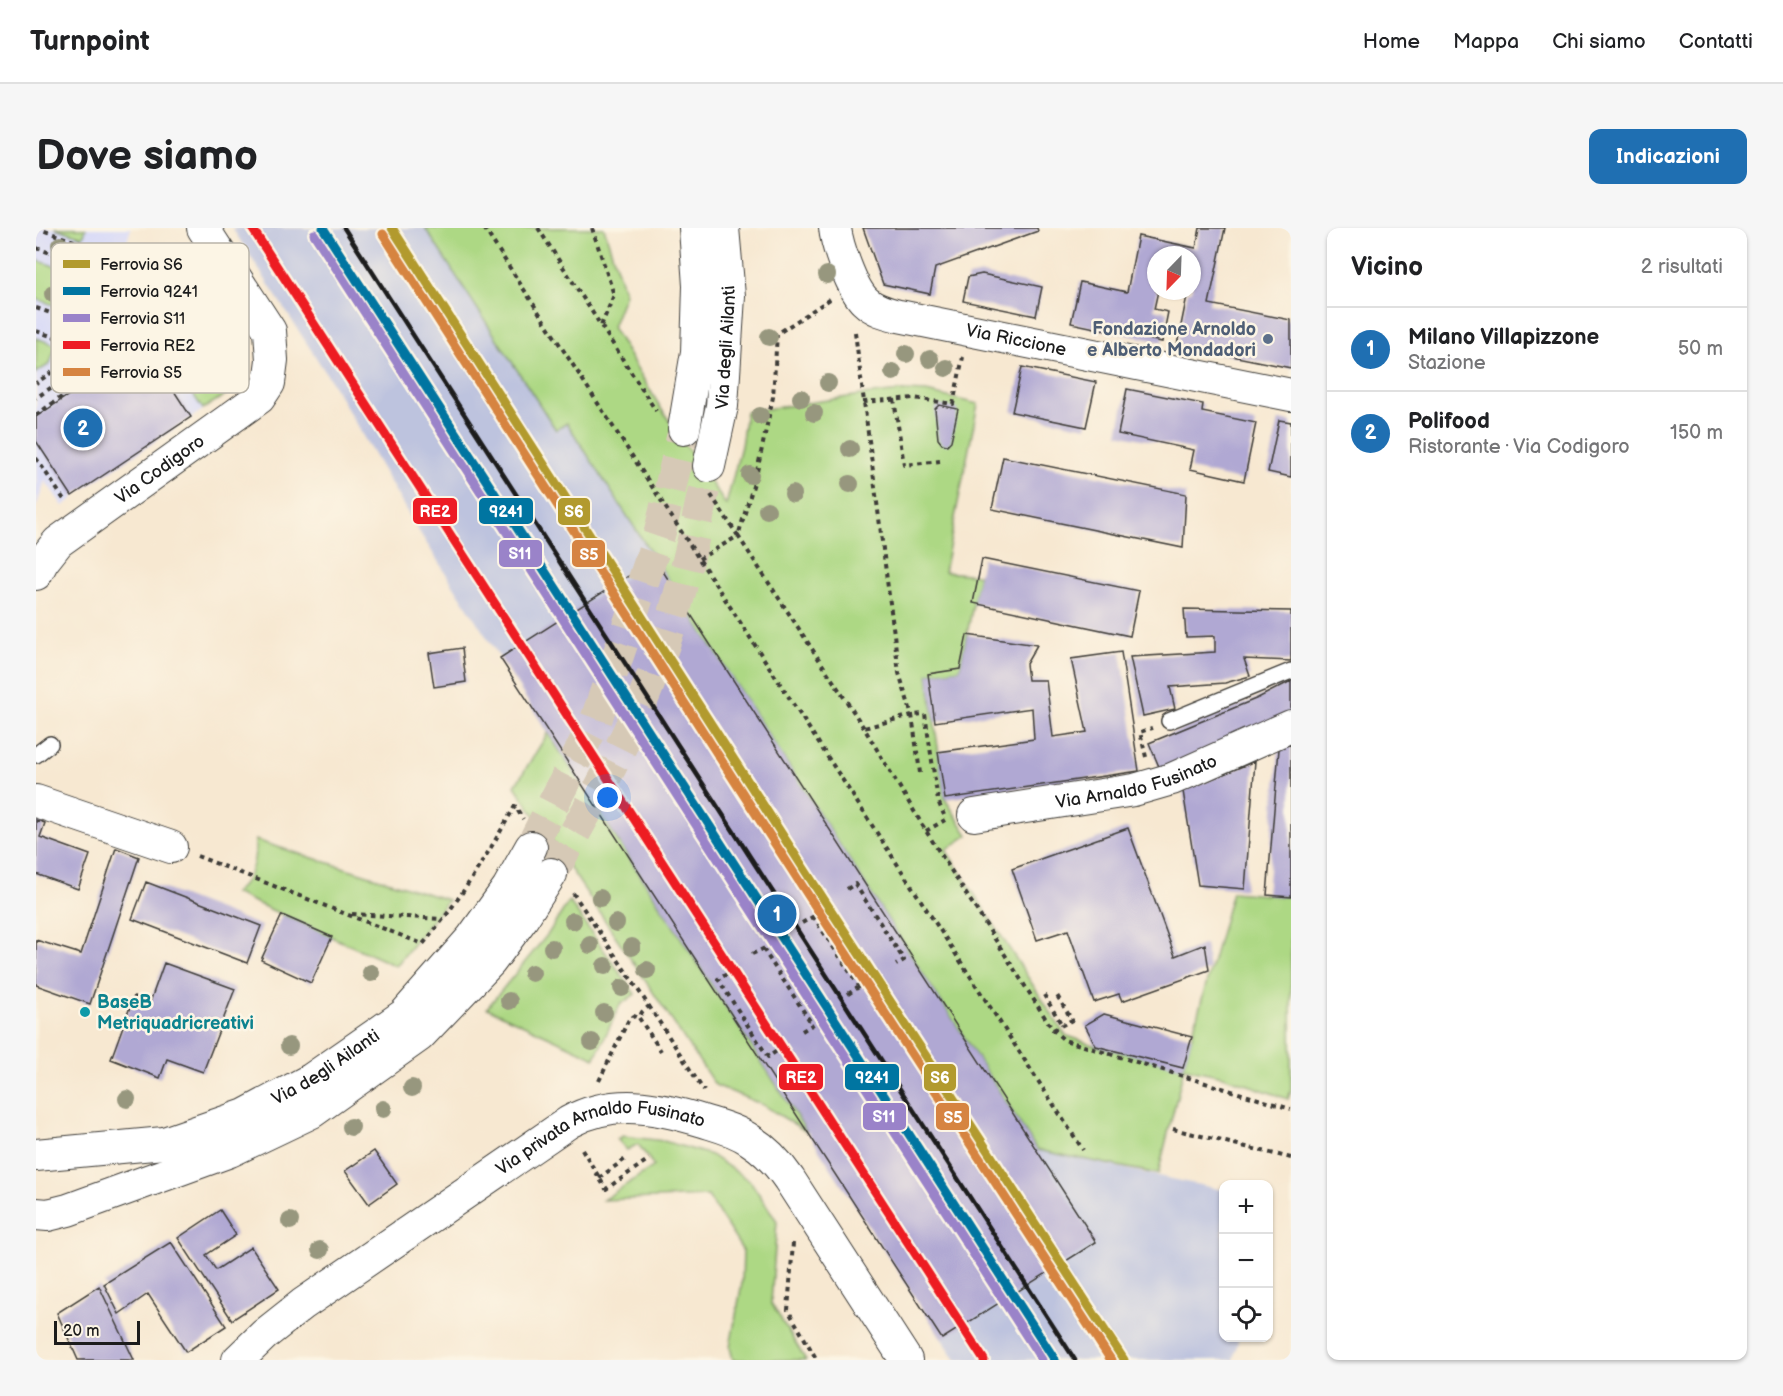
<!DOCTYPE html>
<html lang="it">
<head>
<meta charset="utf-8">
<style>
  :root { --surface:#fff; --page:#f6f6f6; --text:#202124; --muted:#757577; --line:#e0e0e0; --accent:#1f6fb2 }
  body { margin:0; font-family:"Balsamiq Sans",sans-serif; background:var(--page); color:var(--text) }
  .controls { position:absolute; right:18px; bottom:18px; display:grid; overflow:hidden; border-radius:12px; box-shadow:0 2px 4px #0004 }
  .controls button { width:54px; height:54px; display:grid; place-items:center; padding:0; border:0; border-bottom:2px solid var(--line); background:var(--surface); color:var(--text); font:30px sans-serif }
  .compass { position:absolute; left:1111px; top:18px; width:54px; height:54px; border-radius:50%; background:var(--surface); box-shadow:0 2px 4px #0004; rotate:203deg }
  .scale { position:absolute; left:18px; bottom:15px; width:86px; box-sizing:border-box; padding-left:6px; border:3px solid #1c1c1c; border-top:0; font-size:16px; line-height:21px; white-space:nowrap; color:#1c1c1c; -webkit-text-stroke:4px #fcf5e5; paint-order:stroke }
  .you { position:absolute; left:572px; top:570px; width:21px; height:21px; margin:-15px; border:4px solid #fff; border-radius:50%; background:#1a73e8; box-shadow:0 0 0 9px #1a73e833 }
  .badge { display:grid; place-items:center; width:39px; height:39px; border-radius:50%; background:var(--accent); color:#fff; font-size:20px; font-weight:700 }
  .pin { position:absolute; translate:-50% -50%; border:3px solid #fff; box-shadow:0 2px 6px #0006 }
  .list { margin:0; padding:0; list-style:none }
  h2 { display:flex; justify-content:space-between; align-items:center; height:78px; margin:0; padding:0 24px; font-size:26px }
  h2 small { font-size:20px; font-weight:400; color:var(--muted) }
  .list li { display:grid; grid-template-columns:39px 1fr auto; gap:18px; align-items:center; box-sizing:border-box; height:84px; padding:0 24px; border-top:2px solid var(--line) }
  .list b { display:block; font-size:22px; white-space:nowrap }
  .list p { margin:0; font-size:20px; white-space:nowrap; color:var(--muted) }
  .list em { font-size:20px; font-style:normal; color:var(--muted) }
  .icon { flex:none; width:33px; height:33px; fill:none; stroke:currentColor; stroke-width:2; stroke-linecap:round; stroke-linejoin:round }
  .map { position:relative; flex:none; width:1255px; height:1132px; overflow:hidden; border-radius:12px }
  header { display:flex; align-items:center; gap:36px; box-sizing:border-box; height:84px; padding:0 30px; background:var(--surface); border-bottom:2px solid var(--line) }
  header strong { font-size:28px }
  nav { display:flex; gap:33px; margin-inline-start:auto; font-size:21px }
  .intro { display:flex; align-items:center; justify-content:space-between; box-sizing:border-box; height:144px; padding:0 36px }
  h1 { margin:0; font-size:42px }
  .button { padding:15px 27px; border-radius:12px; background:var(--accent); color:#fff; font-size:21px; font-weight:700 }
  main { display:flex; gap:36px; padding:0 36px }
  aside { flex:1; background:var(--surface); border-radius:12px; box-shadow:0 2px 4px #0004 }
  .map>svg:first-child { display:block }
  .built { fill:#d5d8f9 }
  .industrial { fill:#bdc3de }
  .green { fill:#add884; stroke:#647a50; stroke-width:1.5 }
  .building { fill:#b0a8d3 }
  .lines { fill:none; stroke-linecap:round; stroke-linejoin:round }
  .minor-tunnel { stroke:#d6c9b6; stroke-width:32; stroke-dasharray:32 16; stroke-linecap:butt }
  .service-casing { stroke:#3d3b37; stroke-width:18 }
  .minor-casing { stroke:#3d3b37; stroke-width:34 }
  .path { stroke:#3d3b37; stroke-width:4; stroke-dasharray:4.5 4.5; stroke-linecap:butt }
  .service { stroke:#fff; stroke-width:15 }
  .minor { stroke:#fff; stroke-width:32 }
  .rail { stroke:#1c1c1c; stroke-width:4.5 }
  .rail-1-casing { stroke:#fcf5e5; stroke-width:14 }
  .rail-2-casing { stroke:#fcf5e5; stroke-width:14 }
  .rail-3-casing { stroke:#fcf5e5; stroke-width:14 }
  .rail-4-casing { stroke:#fcf5e5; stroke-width:14 }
  .rail-5-casing { stroke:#fcf5e5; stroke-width:14 }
  .rail-1 { stroke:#b29a2e; stroke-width:9 }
  .rail-2 { stroke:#0075a1; stroke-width:9 }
  .rail-3 { stroke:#9a83c9; stroke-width:9 }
  .rail-4 { stroke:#ed1c24; stroke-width:9 }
  .rail-5 { stroke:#d68441; stroke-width:9 }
  .tree { fill:#97977e }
  .service-dot { fill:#5c6f8a; stroke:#fcf5e5; stroke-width:2 }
  .culture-dot { fill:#0f9aa8; stroke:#fcf5e5; stroke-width:2 }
  .labels { text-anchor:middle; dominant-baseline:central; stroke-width:5; stroke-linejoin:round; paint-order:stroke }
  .service-label { font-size:18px; font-weight:bold; fill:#4e5e75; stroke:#fcf5e5; text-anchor:end }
  .street-label { font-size:18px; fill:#1c1c1c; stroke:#fcf5e5 }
  .culture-label { font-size:18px; font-weight:bold; fill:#0d838f; stroke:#fcf5e5; text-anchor:start }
  .key { fill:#fcf5e5; stroke:#b9b4a9; stroke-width:1.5 }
  .key-label { font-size:16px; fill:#1c1c1c }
  .line-badge { stroke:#fcf5e5; stroke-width:2 }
  .badge-label { font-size:16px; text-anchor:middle; font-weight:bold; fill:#fff }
</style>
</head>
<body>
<header>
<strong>Turnpoint</strong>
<nav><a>Home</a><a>Mappa</a><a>Chi siamo</a><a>Contatti</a></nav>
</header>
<div class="intro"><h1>Dove siamo</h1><a class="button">Indicazioni</a></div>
<main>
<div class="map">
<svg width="1255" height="1132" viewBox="0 0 1255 1132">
  <rect width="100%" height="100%" fill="#fcf5e5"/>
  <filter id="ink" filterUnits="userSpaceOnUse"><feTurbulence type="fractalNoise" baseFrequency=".0167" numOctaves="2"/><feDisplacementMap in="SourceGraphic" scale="12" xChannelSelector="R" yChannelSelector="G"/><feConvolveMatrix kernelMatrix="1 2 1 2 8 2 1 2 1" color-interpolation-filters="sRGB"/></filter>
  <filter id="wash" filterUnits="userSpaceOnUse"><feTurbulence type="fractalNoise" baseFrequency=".008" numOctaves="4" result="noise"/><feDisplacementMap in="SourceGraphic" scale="24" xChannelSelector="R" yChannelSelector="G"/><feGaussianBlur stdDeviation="1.35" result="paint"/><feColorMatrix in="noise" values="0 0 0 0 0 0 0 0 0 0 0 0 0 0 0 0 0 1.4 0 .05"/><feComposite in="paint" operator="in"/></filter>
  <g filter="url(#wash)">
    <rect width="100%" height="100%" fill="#f7e8d1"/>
    <path class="built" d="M 0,0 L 95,0 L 90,17 L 144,37 L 203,126 L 200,160 L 37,268 L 38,270 L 27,278 L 9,253 L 0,280 Z"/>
    <path class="industrial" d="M 196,0 L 389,0 L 519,201 L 531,195 L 1001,922 L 1187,962 L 1188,1110 L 1203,1110 L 1197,1132 L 920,1132 L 512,505 L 377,294 L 292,148 Z"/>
    <path class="green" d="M 19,0 L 47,0 L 50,1 L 47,9 Z
      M 389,0 L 568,0 L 589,66 L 576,99 L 626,182 L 690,277 L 705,218 L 710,184 L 826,167 L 866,163 L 890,164 L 942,176 L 908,344 L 943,347 L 924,441 L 892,446 L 909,571 L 932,607 L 910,622 L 1029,807 L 1060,818 L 1147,839 L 1196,664 L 1255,669 L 1255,862 L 1252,871 L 1187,848 L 1148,840 L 1122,946 L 1001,922 L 531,195 L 520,202 Z
      M 89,17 L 144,37 L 203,126 L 200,160 L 167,181 L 111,100 C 130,84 124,68 122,46 L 84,32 Z
      M 0,32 L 45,47 L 33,82 L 0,71 Z
      M 0,110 L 20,117 L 14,136 L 0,145 Z
      M 512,505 L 771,904 L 727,877 L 679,857 L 479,558 Z
      M 219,612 L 412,672 L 360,738 L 198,665 C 216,652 220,633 219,612 Z
      M 533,673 L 599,766 L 584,777 L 559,830 L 451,780 L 512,706 Z
      M 587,908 L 628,913 L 675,927 L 715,954 L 741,993 L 735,1075 L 770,1132 L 697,1132 L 694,1119 L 706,1055 L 707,1023 L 672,968 L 567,972 L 618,938 L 602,916 L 591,922 L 581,911 Z"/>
    <g id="blocks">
      <path class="building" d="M 827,0 L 1001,0 L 1002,3 L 899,40 L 894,66 L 847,56 Z
        M 1164,0 L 1189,0 L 1173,76 L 1255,92 L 1255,140 L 1141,117 L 1152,63 L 1156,63 L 1156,27 L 1120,27 L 1120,42 L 1118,41 L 1115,55 L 1120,57 L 1120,63 L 1122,63 L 1118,81 L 1132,84 L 1126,114 L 1035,95 L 1044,54 L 1091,64 L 1102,8 L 1160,20 Z
        M 946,46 L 1006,59 L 1000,88 L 927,73 L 932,49 Z
        M 108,117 L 155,189 L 36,268 L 0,213 L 0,189 Z
        M 986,139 L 1060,154 L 1050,199 L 976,184 Z
        M 1091,161 L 1167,176 L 1166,184 L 1220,195 L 1208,253 L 1154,241 L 1158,222 L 1082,206 Z
        M 903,177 L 922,181 L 915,213 L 911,217 L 906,216 L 902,211 L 899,181 Z
        M 1243,192 L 1255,194 L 1255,249 L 1232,244 Z
        M 967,229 L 1150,266 L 1147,320 L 956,281 Z
        M 619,331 L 1060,1014 L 906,1111 L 464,430 Z
        M 946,331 L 1103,363 L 1094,408 L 937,375 Z
        M 1148,381 L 1255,383 L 1255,433 L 1208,431 L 1214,448 L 1189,455 L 1134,459 L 1139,481 L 1107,488 L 1094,429 L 1179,424 L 1179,408 L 1150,409 Z
        M 931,407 L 1001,417 L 990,436 L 992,452 L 1010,452 L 1017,509 L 1051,504 L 1035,431 L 1085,424 L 1103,543 L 909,571 L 902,524 L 998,511 L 996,480 L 899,494 L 892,446 L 924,441 Z
        M 426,420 L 430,454 L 398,459 L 393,425 Z
        M 1255,453 L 1255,486 L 1124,541 L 1113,515 L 1222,470 Z
        M 1255,516 L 1255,669 L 1231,667 L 1243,521 Z
        M 1219,533 L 1209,661 L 1162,657 L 1147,563 Z
        M 0,592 L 9,595 L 4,609 L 54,627 L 42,661 L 0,646 Z
        M 1092,600 L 1139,728 L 1169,716 L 1173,742 L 1086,773 L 1083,766 L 1058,774 L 1032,702 L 1001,712 L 976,641 Z
        M 80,620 L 103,629 L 54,776 L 0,757 L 0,712 L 45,726 Z
        M 110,654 L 225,698 L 211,735 L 96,691 Z
        M 246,687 L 296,709 L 275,755 L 225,732 Z
        M 128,735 L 199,761 L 167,844 L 131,831 L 124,850 L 75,831 L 98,768 L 114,774 Z
        M 1068,786 L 1156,809 L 1147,840 L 1060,818 L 1049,797 Z
        M 338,923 L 361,956 L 333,976 L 309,943 Z
        M 184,982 L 200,1007 L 170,1027 L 180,1042 L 215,1019 L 243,1061 L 196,1092 L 142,1010 Z
        M 135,1014 L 190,1098 L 150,1124 L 112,1066 L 83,1086 L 68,1056 Z
        M 63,1058 L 98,1132 L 42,1132 L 21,1085 Z"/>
    </g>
  </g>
  <g filter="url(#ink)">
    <use href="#blocks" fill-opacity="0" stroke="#3d3b37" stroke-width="1.5"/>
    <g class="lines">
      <path class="minor-tunnel" d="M 495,619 L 560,492 L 624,304 L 648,201
        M 515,646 C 553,581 590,516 617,446 C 644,379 658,308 673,238"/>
      <defs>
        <path id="service" d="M 1133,493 L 1255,443
          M 0,527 L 14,516"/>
        <g id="minor">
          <path id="s1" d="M 799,0 C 801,18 816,61 829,73 C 838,82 851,85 863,88 L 1255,167"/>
          <path d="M 648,201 L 661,124 L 663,58 L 659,0"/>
          <path id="s2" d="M 673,238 L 686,178 L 693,68 L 687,0"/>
          <path id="s3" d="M 0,346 L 7,333 L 22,314 L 223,170 L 233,155 L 236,132 L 234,103 L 167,0"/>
          <path d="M 0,573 L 135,619"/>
          <path id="s4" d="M 938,587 L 1098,562 L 1136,551 L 1255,498"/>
          <path id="s5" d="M 0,927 L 128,915 L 209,887 L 276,851 L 368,787 L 436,710 L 472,660 L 495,619"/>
          <path d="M 0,986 L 12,987 L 32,982 L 194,923 L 276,884 L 383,808 L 454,734 L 486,691 L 515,646"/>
          <path id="s6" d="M 202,1132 L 229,1106 L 267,1076 L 533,894 C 577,870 621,879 667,893 C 683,898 700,902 714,912 C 730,922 742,935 753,951 L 870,1132"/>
        </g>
      </defs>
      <use href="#service" class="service-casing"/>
      <use href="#minor" class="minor-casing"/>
      <path class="path" d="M 0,0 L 61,21 L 55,39
        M 448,0 L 1047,922
        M 502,0 L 620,183
        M 556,0 L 578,67 L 565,98
        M 0,20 L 55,39 L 21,141 L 0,155
        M 794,71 L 741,106 L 737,169 L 720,248 L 702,308 L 828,500 L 890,603 L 1017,802 L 1028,812 L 1255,881
        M 0,80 L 37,93 L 93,94 L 99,102 L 0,170
        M 0,103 L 30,113 L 43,122 L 61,148
        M 819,104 L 863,445 L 876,487 L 828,500
        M 858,171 L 868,237 L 904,233
        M 827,174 L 878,170 L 917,176 L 927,129
        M 0,187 L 58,146
        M 0,230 L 29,273
        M 663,331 L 702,308 L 675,267
        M 1110,529 L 1104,504 L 1116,500
        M 884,545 L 876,487 L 889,486 L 902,573 L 908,587
        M 890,603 L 909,592
        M 161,628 L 387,716 C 424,673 451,627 479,578 L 487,591
        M 811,661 L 819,656 L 868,732 L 860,737
        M 537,665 L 613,778 L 606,784 L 603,790
        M 316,686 L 407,691
        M 777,688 L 823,758
        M 766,695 L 789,682
        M 727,721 L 776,796
        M 716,726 L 740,715
        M 691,746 L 682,751 L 732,829 L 741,823
        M 812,766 L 834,752
        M 1008,767 L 1026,797
        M 613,778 L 668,863
        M 603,790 L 625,823
        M 1017,802 L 1036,792 L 1020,766
        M 766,803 L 789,789
        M 563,853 L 592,793 L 598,788 L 603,790
        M 1137,901 L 1255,930
        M 546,921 L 570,961 L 613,931
        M 563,950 L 592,929
        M 757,1015 L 752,1082 L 781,1132"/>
      <use href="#service" class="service"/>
      <use href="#minor" class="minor"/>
      <path class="rail" d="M 308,0 L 1039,1132"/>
      <defs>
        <path id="rail-1" d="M 356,0 L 781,661 L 1088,1132"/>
        <path id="rail-2" d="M 287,0 L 1019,1132"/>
        <path id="rail-3" d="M 278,6 L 1006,1132"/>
        <path id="rail-4" d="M 216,0 L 948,1132"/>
        <path id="rail-5" d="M 347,6 L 772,667 L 1075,1132"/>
      </defs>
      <use href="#rail-1" class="rail-1-casing"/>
      <use href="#rail-2" class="rail-2-casing"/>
      <use href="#rail-3" class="rail-3-casing"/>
      <use href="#rail-4" class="rail-4-casing"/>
      <use href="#rail-5" class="rail-5-casing"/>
      <use href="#rail-1" class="rail-1"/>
      <use href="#rail-2" class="rail-2"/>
      <use href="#rail-3" class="rail-3"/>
      <use href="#rail-4" class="rail-4"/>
      <use href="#rail-5" class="rail-5"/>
    </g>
    <g class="tree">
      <circle cx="24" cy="17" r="9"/>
      <circle cx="791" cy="47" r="9"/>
      <circle cx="17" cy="66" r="9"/>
      <circle cx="733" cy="109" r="9"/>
      <circle cx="870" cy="126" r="9"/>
      <circle cx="894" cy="131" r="9"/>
      <circle cx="910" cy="140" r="9"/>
      <circle cx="857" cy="144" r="9"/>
      <circle cx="792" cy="155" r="9"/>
      <circle cx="765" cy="170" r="9"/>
      <circle cx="778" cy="185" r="9"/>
      <circle cx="724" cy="188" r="9"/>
      <circle cx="814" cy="221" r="9"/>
      <circle cx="714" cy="247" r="9"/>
      <circle cx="814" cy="256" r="9"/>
      <circle cx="757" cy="266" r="9"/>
      <circle cx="731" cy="282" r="9"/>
      <circle cx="564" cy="670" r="9"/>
      <circle cx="537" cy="693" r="9"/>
      <circle cx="580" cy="695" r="9"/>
      <circle cx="554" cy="717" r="9"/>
      <circle cx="596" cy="719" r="9"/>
      <circle cx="516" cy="720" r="9"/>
      <circle cx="569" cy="738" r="9"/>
      <circle cx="611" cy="742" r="9"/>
      <circle cx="335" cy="745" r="9"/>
      <circle cx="496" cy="745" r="9"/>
      <circle cx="586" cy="760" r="9"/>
      <circle cx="473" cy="773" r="9"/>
      <circle cx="568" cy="785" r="9"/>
      <circle cx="556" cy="814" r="9"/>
      <circle cx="253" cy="818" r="9"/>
      <circle cx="376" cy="860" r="9"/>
      <circle cx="91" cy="871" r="9"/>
      <circle cx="347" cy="881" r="9"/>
      <circle cx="315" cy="899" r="9"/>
      <circle cx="254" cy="993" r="9"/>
      <circle cx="284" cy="1022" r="9"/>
    </g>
  </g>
  <circle class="service-dot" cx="1232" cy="111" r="6"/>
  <circle class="culture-dot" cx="49" cy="784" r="6"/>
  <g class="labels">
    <g class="service-label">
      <text x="1220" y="101">Fondazione Arnoldo<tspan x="1220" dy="21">e Alberto Mondadori</tspan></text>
    </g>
    <g class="street-label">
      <text stroke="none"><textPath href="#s1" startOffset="237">Via Riccione</textPath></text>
      <text stroke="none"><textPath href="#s2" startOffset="120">Via degli Ailanti</textPath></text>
      <text stroke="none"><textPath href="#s3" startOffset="164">Via Codigoro</textPath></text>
      <text stroke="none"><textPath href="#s4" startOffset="166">Via Arnaldo Fusinato</textPath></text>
      <text stroke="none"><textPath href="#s5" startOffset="308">Via degli Ailanti</textPath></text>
      <text stroke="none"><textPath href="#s6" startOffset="435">Via privata Arnaldo Fusinato</textPath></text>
    </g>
    <g class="culture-label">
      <text x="61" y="774">BaseB<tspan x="61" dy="21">Metriquadricreativi</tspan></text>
    </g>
  </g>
  <rect x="15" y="15" width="198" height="150" rx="9" class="key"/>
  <rect x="27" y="32" width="27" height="8" fill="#b29a2e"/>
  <rect x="27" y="59" width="27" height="8" fill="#0075a1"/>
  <rect x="27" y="86" width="27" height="8" fill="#9a83c9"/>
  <rect x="27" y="113" width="27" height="8" fill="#ed1c24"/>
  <rect x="27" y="140" width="27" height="8" fill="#d68441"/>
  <g class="key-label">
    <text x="64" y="42">Ferrovia S6</text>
    <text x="64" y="69">Ferrovia 9241</text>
    <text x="64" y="96">Ferrovia S11</text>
    <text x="64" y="123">Ferrovia RE2</text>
    <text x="64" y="150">Ferrovia S5</text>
  </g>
  <g class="line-badge">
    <rect x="376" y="269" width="46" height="28" rx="6" fill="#ed1c24"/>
    <rect x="442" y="269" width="56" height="28" rx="6" fill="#0075a1"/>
    <rect x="521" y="269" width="34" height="29" rx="6" fill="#b29a2e"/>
    <rect x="462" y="311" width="45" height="29" rx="6" fill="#9a83c9"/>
    <rect x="535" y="311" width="35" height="29" rx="6" fill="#d68441"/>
    <rect x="742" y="835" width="46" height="28" rx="6" fill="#ed1c24"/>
    <rect x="808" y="835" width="56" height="28" rx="6" fill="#0075a1"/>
    <rect x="887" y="835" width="34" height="29" rx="6" fill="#b29a2e"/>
    <rect x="826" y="874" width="45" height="29" rx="6" fill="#9a83c9"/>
    <rect x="899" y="874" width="35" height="29" rx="6" fill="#d68441"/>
  </g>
  <g class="badge-label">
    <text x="399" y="289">RE2</text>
    <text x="470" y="289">9241</text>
    <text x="538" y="289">S6</text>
    <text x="484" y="331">S11</text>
    <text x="553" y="332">S5</text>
    <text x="765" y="855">RE2</text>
    <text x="836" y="855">9241</text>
    <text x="904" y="855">S6</text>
    <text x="848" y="894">S11</text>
    <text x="917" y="895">S5</text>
  </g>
</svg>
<div class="controls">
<button>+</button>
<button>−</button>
<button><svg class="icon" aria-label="locate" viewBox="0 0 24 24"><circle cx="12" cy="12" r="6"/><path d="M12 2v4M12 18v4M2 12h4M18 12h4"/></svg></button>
</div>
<svg class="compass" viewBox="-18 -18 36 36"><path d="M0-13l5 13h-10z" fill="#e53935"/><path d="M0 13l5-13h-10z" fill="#757577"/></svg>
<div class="scale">20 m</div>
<div class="you"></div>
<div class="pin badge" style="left:741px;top:686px">1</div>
<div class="pin badge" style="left:47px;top:200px">2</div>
</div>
<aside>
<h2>Vicino<small>2 risultati</small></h2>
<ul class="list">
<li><span class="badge">1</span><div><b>Milano Villapizzone</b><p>Stazione</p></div><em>50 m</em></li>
<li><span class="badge">2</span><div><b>Polifood</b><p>Ristorante · Via Codigoro</p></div><em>150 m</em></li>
</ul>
</aside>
</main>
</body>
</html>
